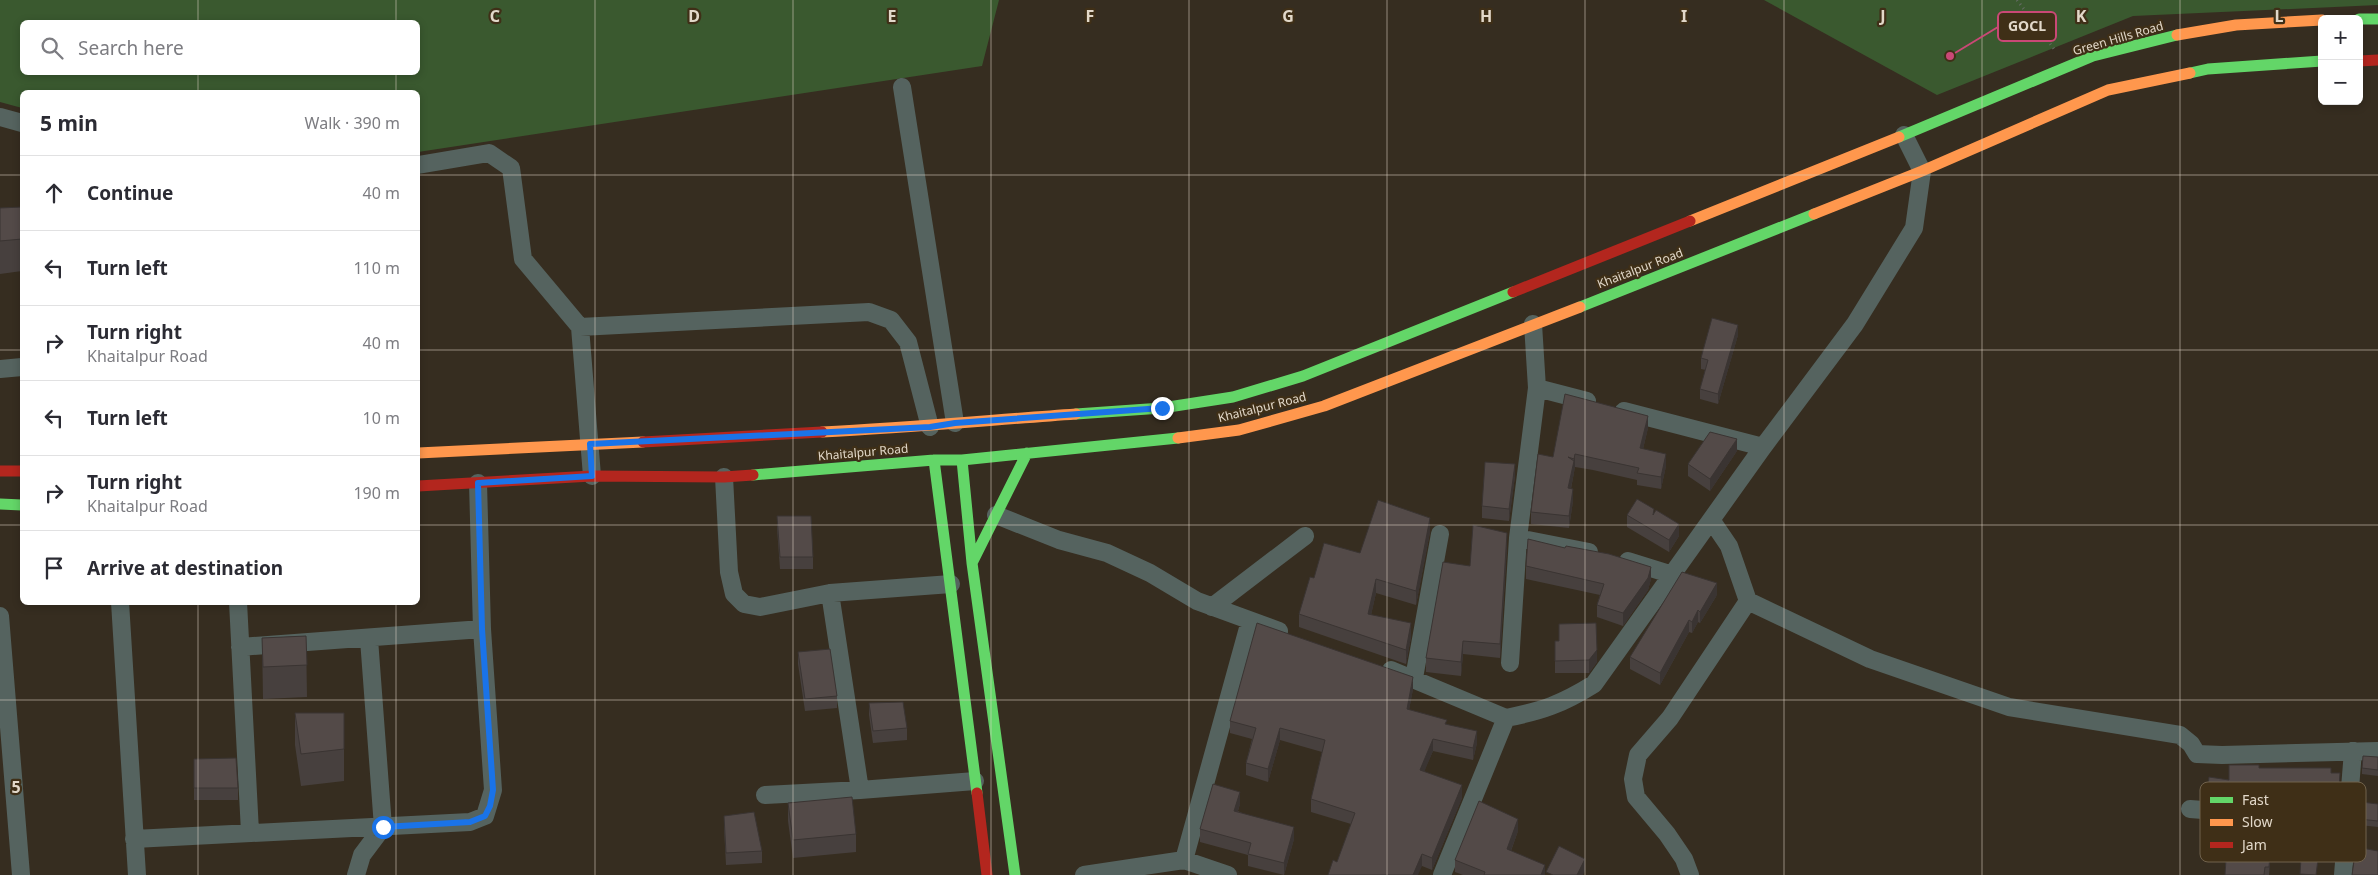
<!DOCTYPE html>
<html lang="en">
<head>
<meta charset="utf-8">
<style>
  :root { --surface:#fff; --page:#f7f7f7; --text:#2b2b33; --muted:#7c7c81; --line:#e1e1e2 }
  body { margin:0; font-family:"Noto Sans",sans-serif; background:var(--page); color:var(--text) }
  .controls { position:absolute; right:15px; top:15px; display:grid; overflow:hidden; border-radius:8px; box-shadow:0 2px 8px #0003 }
  .controls button { width:45px; height:45px; display:grid; place-items:center; padding:0; border:0; border-bottom:1px solid var(--line); background:var(--surface); color:var(--text); font:25px sans-serif }
  .stop { position:absolute; width:15px; height:15px; margin:-11px; border:4px solid #1a73e8; border-radius:50%; background:#fff }
  .stop.end { background:#1a73e8; border-color:#fff; box-shadow:0 1px 5px #0008 }
  .list { margin:0; padding:0; list-style:none }
  h2 { display:flex; justify-content:space-between; align-items:center; height:65px; margin:0; padding:0 20px; font-size:21px }
  h2 small { font-size:16px; font-weight:400; color:var(--muted) }
  .list li { display:grid; grid-template-columns:32px 1fr auto; gap:15px; align-items:center; box-sizing:border-box; height:75px; padding:0 20px; border-top:1px solid var(--line) }
  .list b { display:block; font-size:19px; white-space:nowrap }
  .list p { margin:0; font-size:16px; white-space:nowrap; color:var(--muted) }
  .list em { font-size:16px; font-style:normal; color:var(--muted) }
  .icon { flex:none; width:28px; height:28px; fill:none; stroke:currentColor; stroke-width:2; stroke-linecap:round; stroke-linejoin:round }
  .map { position:relative; flex:none; width:2378px; height:875px; overflow:hidden }
  .search { position:absolute; background:var(--surface); box-shadow:0 2px 8px #0003; left:20px; top:20px; width:400px; height:55px; display:flex; align-items:center; gap:12px; box-sizing:border-box; padding:0 18px; border-radius:8px; color:var(--muted); font-size:19px }
  .panel { position:absolute; background:var(--surface); box-shadow:0 2px 8px #0003; left:20px; top:90px; width:400px; height:515px; border-radius:8px }
  .map>svg:first-child { display:block }
  .green { fill:#3a592f; fill-rule:evenodd }
  .lines { fill:none; stroke-linecap:round; stroke-linejoin:round }
  .path { stroke:#666c66; stroke-width:3; stroke-dasharray:1 4; stroke-linecap:butt }
  .street { stroke:#55635f; stroke-width:18 }
  .fast { stroke:#63d668; stroke-width:11 }
  .slow { stroke:#ff974d; stroke-width:11 }
  .jam { stroke:#b3261e; stroke-width:11 }
  .wall { fill:#47403e }
  .shaded-wall { fill:#3a3432 }
  .building { fill:#534a48; stroke:#3a3432 }
  .route { stroke:#1a73e8; stroke-width:6 }
  .grid { fill:none; stroke:#e2d8c9; stroke-width:1; stroke-opacity:0.55 }
  .labels { text-anchor:middle; dominant-baseline:central; stroke-width:4.5; stroke-linejoin:round; paint-order:stroke }
  .street-label { font-size:12px; fill:#e2d8c9; stroke:#3f2f17 }
  .key { fill:#3f2f17; stroke:#70624c; stroke-width:1 }
  .key-label { font-size:14px; fill:#e2d8c9 }
  .grid-label { font-size:16px; text-anchor:middle; font-weight:bold; fill:#e2d8c9; stroke:#3f2f17; stroke-width:4.5; stroke-linejoin:round; paint-order:stroke }
  .leader { fill:none; stroke:#ca4876; stroke-width:2 }
  .callout-dot { fill:#ca4876; stroke:#3f2f17; stroke-width:2 }
  .callout { fill:#3f2f17; stroke:#ca4876; stroke-width:2 }
  .callout-label { font-size:14px; text-anchor:middle; font-weight:bold; fill:#e2d8c9 }
</style>
</head>
<body>
<div class="map">
<svg width="2378" height="875" viewBox="0 0 2378 875">
  <rect width="100%" height="100%" fill="#362d20"/>
  <path class="green" d="M 0,0 L 999,0 L 982,66 L 418,152 L 418,92 L 22,92 L 22,108 L 0,102 ZM 22,22 L 418,22 L 418,72 L 22,72 Z
    M 1764,0 L 2378,0 L 2378,5 L 2133,16 L 1937,95 Z"/>
  <g class="lines">
    <path class="path" d="M 2017,0 L 2054,49"/>
    <path class="street" d="M 902,87 L 955,423
      M 0,117 L 22,123
      M 418,165 L 489,153 L 511,168 L 523,259 L 580,327 L 592,476
      M 580,327 L 869,312 L 891,320 L 908,342 L 930,427
      M 0,369 L 22,367
      M 1537,388 L 1587,401
      M 1624,411 L 1763,447
      M 724,477 L 729,572 L 734,594 L 744,604 L 760,607 L 830,593 L 951,584
      M 478,483 L 482,629
      M 996,515 L 1059,540 L 1107,553 L 1150,573 L 1197,601 L 1279,631
      M 1712,521 L 1729,546 L 1748,601 L 1870,659 L 2009,707 L 2180,735 L 2191,744 L 2197,754 L 2222,755 L 2378,751
      M 1528,540 L 1589,552
      M 1628,561 L 1673,575
      M 830,593 L 860,790
      M 120,602 L 137,875
      M 238,602 L 250,832
      M 1212,607 L 1305,536
      M 0,616 L 21,875
      M 1510,663 L 1518,538 L 1537,388 L 1533,324
      M 1391,670 L 1506,718
      M 1414,678 L 1440,534
      M 765,795 L 860,790 L 975,781
      M 2190,809 L 2348,821
      M 134,839 L 470,822 L 485,816 L 493,790 L 482,629 L 240,647
      M 1184,860 L 1250,621
      M 356,875 L 362,855 L 383,827 L 369,639
      M 1084,875 L 1184,860 L 1228,875
      M 1442,875 L 1506,718 C 1542,711 1562,704 1594,684 L 1763,447 L 1855,324 L 1914,228 L 1922,171 L 1904,135
      M 1690,875 L 1684,859 L 1667,834 L 1636,797 L 1633,779 L 1638,755 L 1670,718 L 1748,601
      M 2343,875 L 2353,751"/>
    <path class="fast" d="M 2359,19 L 2378,19
      M 2190,73 L 2208,69 L 2322,61
      M 1899,137 L 2093,56 L 2177,35
      M 1580,307 L 1814,214
      M 1076,414 L 1162,408 L 1233,397 L 1303,376 L 1513,292
      M 934,460 L 977,793
      M 962,460 L 972,563 L 1015,875
      M 753,475 L 934,460 L 962,460 L 1178,438
      M 0,504 L 22,505
      M 972,563 L 1027,453"/>
    <path class="slow" d="M 2177,35 L 2236,25 L 2322,20
      M 1814,214 L 1922,171 L 2108,90 L 2190,73
      M 1690,221 L 1899,137
      M 822,432 C 907,428 991,420 1076,414
      M 1178,438 L 1239,430 L 1324,406 L 1580,307
      M 418,453 L 643,442"/>
    <path class="jam" d="M 2359,61 L 2378,60
      M 1513,292 L 1690,221
      M 643,442 L 822,432
      M 0,471 L 22,471
      M 418,486 L 592,476 L 724,477 L 753,475
      M 977,793 L 987,875"/>
  </g>
  <path class="wall" d="M 0,208 L 22,215 L 22,271 L 0,274 Z
    M 1738,335 L 1718,404 L 1700,399 L 1700,389 L 1706,370 L 1701,369 L 1701,358 Z
    M 1648,428 L 1643,449 L 1666,466 L 1661,489 L 1637,485 L 1637,480 L 1593,470 L 1575,467 L 1571,489 L 1573,501 L 1569,528 L 1531,524 L 1531,512 L 1553,457 Z
    M 1737,451 L 1710,491 L 1688,476 L 1688,464 Z
    M 1515,476 L 1509,521 L 1482,518 L 1482,506 Z
    M 1654,513 L 1679,536 L 1669,552 L 1627,527 L 1627,515 Z
    M 777,516 L 813,557 L 813,569 L 780,569 L 777,528 Z
    M 1430,532 L 1416,605 L 1376,593 L 1371,615 L 1411,637 L 1406,664 L 1299,627 L 1299,614 L 1314,578 L 1360,553 Z
    M 1507,546 L 1500,658 L 1463,654 L 1461,676 L 1426,672 L 1426,658 L 1470,566 Z
    M 1565,548 L 1651,579 L 1648,590 L 1623,626 L 1597,617 L 1597,605 L 1600,595 L 1526,579 L 1526,566 Z
    M 1717,595 L 1700,623 L 1698,622 L 1692,633 L 1689,632 L 1660,685 L 1630,669 L 1630,657 Z
    M 306,636 L 307,697 L 263,699 L 262,638 Z
    M 1555,641 L 1559,641 L 1597,662 L 1589,673 L 1555,673 Z
    M 798,652 L 837,696 L 837,708 L 805,711 L 798,664 Z
    M 1413,689 L 1409,710 L 1447,724 L 1477,743 L 1473,760 L 1433,751 L 1424,771 L 1462,798 L 1432,870 L 1422,866 L 1337,862 L 1351,824 L 1311,812 L 1311,799 L 1322,752 L 1280,740 L 1268,782 L 1246,775 L 1246,763 L 1252,739 L 1230,733 L 1230,721 Z
    M 869,703 L 907,728 L 907,740 L 873,743 L 869,715 Z
    M 295,713 L 344,713 L 344,781 L 301,786 L 295,745 Z
    M 2378,757 L 2378,776 L 2362,774 L 2362,768 Z
    M 194,759 L 238,788 L 238,800 L 194,800 Z
    M 2259,768 L 2331,773 L 2340,779 L 2338,810 L 2207,800 L 2207,793 L 2229,780 Z
    M 788,803 L 856,834 L 856,852 L 793,858 L 788,821 Z
    M 1240,804 L 1238,811 L 1294,839 L 1284,875 L 1248,866 L 1248,855 L 1200,842 L 1200,829 Z
    M 2378,804 L 2378,827 L 2359,825 L 2359,819 Z
    M 2212,813 L 2273,826 L 2269,875 L 2225,875 L 2226,851 L 2212,851 Z
    M 724,816 L 762,851 L 762,863 L 726,865 L 724,828 Z
    M 1518,831 L 1511,851 L 1545,875 L 1463,875 L 1455,872 L 1455,860 Z"/>
  <path class="shaded-wall" d="M 1738,325 L 1738,335 L 1718,404 L 1718,394 Z
    M 1648,416 L 1648,428 L 1640,461 L 1640,448 Z
    M 1737,439 L 1737,451 L 1710,491 L 1710,479 Z
    M 1575,454 L 1575,467 L 1574,471 L 1574,459 Z
    M 1666,454 L 1666,466 L 1661,489 L 1661,477 Z
    M 1574,461 L 1574,473 L 1568,501 L 1568,488 Z
    M 1515,464 L 1515,476 L 1509,521 L 1509,509 Z
    M 1573,489 L 1573,501 L 1569,528 L 1569,516 Z
    M 1430,518 L 1430,532 L 1416,605 L 1416,591 Z
    M 1679,524 L 1679,536 L 1669,552 L 1669,540 Z
    M 1507,533 L 1507,546 L 1500,658 L 1500,644 Z
    M 1651,567 L 1651,579 L 1648,590 L 1623,626 L 1623,613 Z
    M 1376,579 L 1376,593 L 1368,628 L 1368,614 Z
    M 1717,583 L 1717,595 L 1700,623 L 1700,612 Z
    M 1698,610 L 1698,622 L 1692,633 L 1692,622 Z
    M 1689,620 L 1689,632 L 1660,685 L 1660,673 Z
    M 1411,623 L 1411,637 L 1406,664 L 1406,650 Z
    M 1463,641 L 1463,654 L 1461,676 L 1461,662 Z
    M 1597,650 L 1597,662 L 1589,673 L 1589,660 Z
    M 1413,677 L 1413,689 L 1407,721 L 1407,709 Z
    M 1280,728 L 1280,740 L 1268,782 L 1268,769 Z
    M 1477,731 L 1477,743 L 1473,760 L 1473,748 Z
    M 1433,739 L 1433,751 L 1420,782 L 1420,770 Z
    M 1462,785 L 1462,798 L 1432,870 L 1432,858 Z
    M 1240,792 L 1240,804 L 1234,823 L 1234,811 Z
    M 2273,818 L 2273,826 L 2269,875 L 2269,867 Z
    M 1518,819 L 1518,831 L 1507,861 L 1507,849 Z
    M 1294,827 L 1294,839 L 1284,875 L 1284,863 Z
    M 1422,854 L 1422,866 L 1418,875 L 1413,875 Z
    M 1585,859 L 1585,871 L 1583,875 L 1577,875 Z
    M 1545,865 L 1545,875 L 1541,875 Z"/>
  <path class="building" d="M 22,207 L 22,239 L 0,241 L 0,208 Z
    M 1712,318 L 1738,325 L 1718,394 L 1700,389 L 1708,360 L 1701,358 Z
    M 1565,394 L 1648,416 L 1640,448 L 1666,454 L 1661,477 L 1637,473 L 1639,468 L 1593,458 L 1575,454 L 1574,459 L 1568,457 L 1574,461 L 1568,488 L 1573,489 L 1569,516 L 1531,512 L 1538,454 L 1553,457 Z
    M 1710,432 L 1737,439 L 1710,479 L 1688,464 Z
    M 1485,462 L 1515,464 L 1509,509 L 1482,506 Z
    M 1637,499 L 1654,509 L 1653,515 L 1656,510 L 1679,524 L 1669,540 L 1627,515 Z
    M 1378,500 L 1430,518 L 1416,591 L 1376,579 L 1368,614 L 1411,623 L 1406,650 L 1299,614 L 1310,577 L 1314,578 L 1324,543 L 1360,553 Z
    M 777,516 L 811,516 L 813,557 L 780,557 Z
    M 1473,525 L 1507,533 L 1500,644 L 1463,641 L 1461,662 L 1426,658 L 1443,562 L 1470,566 Z
    M 1528,539 L 1565,548 L 1566,546 L 1609,554 L 1651,567 L 1648,578 L 1623,613 L 1597,605 L 1604,584 L 1526,566 Z
    M 1682,572 L 1717,583 L 1700,612 L 1698,610 L 1692,622 L 1689,620 L 1660,673 L 1630,657 Z
    M 1257,623 L 1413,677 L 1407,709 L 1447,720 L 1445,724 L 1477,731 L 1473,748 L 1433,739 L 1420,770 L 1462,785 L 1432,858 L 1422,854 L 1413,875 L 1328,875 L 1333,860 L 1337,862 L 1355,813 L 1311,799 L 1325,740 L 1280,728 L 1268,769 L 1246,763 L 1256,728 L 1230,721 Z
    M 1596,623 L 1597,650 L 1589,660 L 1555,661 L 1555,641 L 1559,641 L 1559,624 Z
    M 306,636 L 307,665 L 263,667 L 262,638 Z
    M 830,649 L 837,696 L 805,699 L 798,652 Z
    M 903,702 L 907,728 L 873,731 L 869,703 Z
    M 295,713 L 344,713 L 344,749 L 301,754 Z
    M 2363,756 L 2378,757 L 2378,770 L 2362,768 Z
    M 236,758 L 238,788 L 194,788 L 194,759 Z
    M 2229,765 L 2259,765 L 2259,768 L 2331,768 L 2331,773 L 2340,773 L 2338,803 L 2207,793 L 2209,777 L 2229,780 Z
    M 1213,784 L 1240,792 L 1234,811 L 1294,827 L 1284,863 L 1248,854 L 1251,843 L 1200,829 Z
    M 852,797 L 856,834 L 793,840 L 788,803 Z
    M 1479,801 L 1518,819 L 1507,849 L 1545,865 L 1541,875 L 1484,875 L 1485,872 L 1455,860 Z
    M 2361,802 L 2378,804 L 2378,821 L 2359,819 Z
    M 754,812 L 762,851 L 726,853 L 724,816 Z
    M 2212,813 L 2273,818 L 2269,867 L 2265,867 L 2264,875 L 2225,875 L 2227,843 L 2212,843 Z
    M 1559,846 L 1585,859 L 1577,875 L 1553,875 L 1546,872 Z
    M 2356,847 L 2378,851 L 2378,875 L 2352,875 Z
    M 2301,858 L 2318,859 L 2316,875 L 2300,874 Z"/>
  <g class="lines">
    <path class="route" d="M 383,827 L 470,822 L 485,816 L 490,806 L 493,790 L 482,629 L 478,483 L 592,476 L 590,444 L 930,427 L 955,423 L 1162,408"/>
  </g>
  <path class="grid" d="M 198,0 L 198,22M 396,0 L 396,22M 595,0 L 595,875M 793,0 L 793,875M 991,0 L 991,875M 1189,0 L 1189,875M 1387,0 L 1387,875M 1585,0 L 1585,875M 1784,0 L 1784,875M 1982,0 L 1982,875M 2180,0 L 2180,875M 198,72 L 198,92M 396,72 L 396,92M 0,175 L 22,175M 418,175 L 2378,175M 0,350 L 22,350M 418,350 L 2378,350M 0,525 L 22,525M 418,525 L 2378,525M 198,602 L 198,875M 396,602 L 396,875M 0,700 L 2378,700"/>
  <g class="labels">
    <g class="street-label">
      <text transform="translate(2118 38) rotate(-16)">Green Hills Road</text>
      <text transform="translate(1640 268) rotate(-21)">Khaitalpur Road</text>
      <text transform="translate(1262 407) rotate(-14)">Khaitalpur Road</text>
      <text transform="translate(863 452) rotate(-5)">Khaitalpur Road</text>
    </g>
  </g>
  <rect x="2200" y="782" width="166" height="80" rx="8" class="key"/>
  <rect x="2210" y="797" width="23" height="6" fill="#63d668"/>
  <rect x="2210" y="819" width="23" height="7" fill="#ff974d"/>
  <rect x="2210" y="842" width="23" height="6" fill="#b3261e"/>
  <g class="key-label">
    <text x="2242" y="805">Fast</text>
    <text x="2242" y="827">Slow</text>
    <text x="2242" y="850">Jam</text>
  </g>
  <g class="grid-label">
    <text x="495" y="22">C</text>
    <text x="694" y="22">D</text>
    <text x="892" y="22">E</text>
    <text x="1090" y="22">F</text>
    <text x="1288" y="22">G</text>
    <text x="1486" y="22">H</text>
    <text x="1684" y="22">I</text>
    <text x="1883" y="22">J</text>
    <text x="2081" y="22">K</text>
    <text x="2279" y="22">L</text>
    <text x="16" y="793">5</text>
  </g>
  <path class="leader" d="M1950 56L1998 27"/>
  <circle class="callout-dot" cx="1950" cy="56" r="5"/>
  <rect class="callout" x="1998" y="12" width="58" height="29" rx="5"/>
  <g class="callout-label">
    <text x="2027" y="31">GOCL</text>
  </g>
</svg>
<div class="controls">
<button>+</button>
<button>−</button>
</div>
<div class="stop" style="left:383px;top:827px"></div>
<div class="stop end" style="left:1162px;top:408px"></div>
<div class="search"><svg class="icon" aria-label="search" viewBox="0 0 24 24"><circle cx="10" cy="10" r="6"/><path d="M15 15l6 6"/></svg>Search here</div>
<section class="panel">
<h2>5 min<small>Walk · 390 m</small></h2>
<ul class="list">
<li><svg class="icon" aria-label="ahead" viewBox="0 0 24 24"><path d="M12 20V5M6 11l6-6 6 6"/></svg><div><b>Continue</b></div><em>40 m</em></li>
<li><svg class="icon" aria-label="left" viewBox="0 0 24 24"><path d="M17 20v-9H6M10 6l-5 5 5 5"/></svg><div><b>Turn left</b></div><em>110 m</em></li>
<li><svg class="icon" aria-label="right" viewBox="0 0 24 24"><path d="M7 20v-9h11M14 6l5 5-5 5"/></svg><div><b>Turn right</b><p>Khaitalpur Road</p></div><em>40 m</em></li>
<li><svg class="icon" aria-label="left" viewBox="0 0 24 24"><path d="M17 20v-9H6M10 6l-5 5 5 5"/></svg><div><b>Turn left</b></div><em>10 m</em></li>
<li><svg class="icon" aria-label="right" viewBox="0 0 24 24"><path d="M7 20v-9h11M14 6l5 5-5 5"/></svg><div><b>Turn right</b><p>Khaitalpur Road</p></div><em>190 m</em></li>
<li><svg class="icon" aria-label="arrive" viewBox="0 0 24 24"><path d="M6 21V4h12l-3 4 3 4H6"/></svg><div><b>Arrive at destination</b></div></li>
</ul>
</section>
</div>
</body>
</html>
